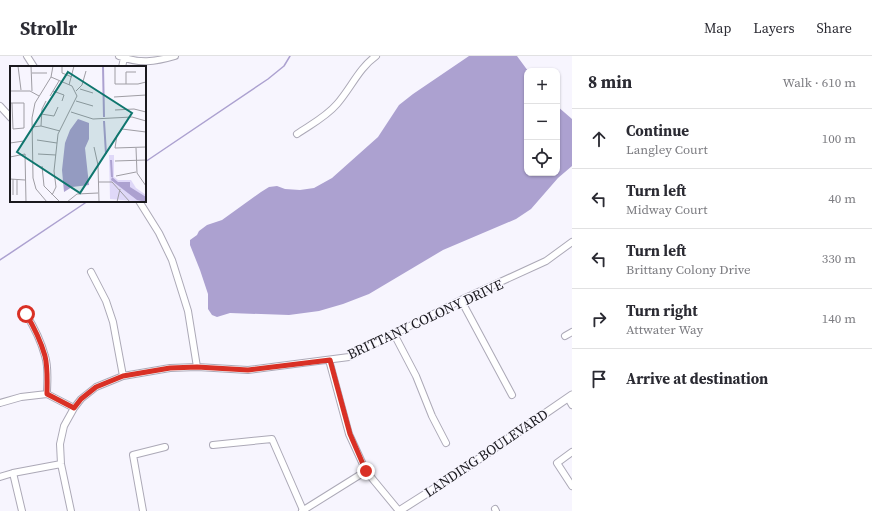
<!DOCTYPE html>
<html lang="en">
<head>
<meta charset="utf-8">
<style>
  :root { --surface:#fff; --page:#f7f7f7; --text:#2b2b33; --muted:#7c7c81; --line:#e1e1e2 }
  body { margin:0; font-family:"Source Serif 4",serif; background:var(--page); color:var(--text) }
  .controls { position:absolute; right:12px; top:12px; display:grid; overflow:hidden; border-radius:8px; box-shadow:0 1px 3px #0004 }
  .controls button { width:36px; height:36px; display:grid; place-items:center; padding:0; border:0; border-bottom:1px solid var(--line); background:var(--surface); color:var(--text); font:20px sans-serif }
  .stop { position:absolute; width:12px; height:12px; margin:-9px; border:3px solid #d93025; border-radius:50%; background:#fff }
  .stop.end { background:#d93025; border-color:#fff; box-shadow:0 1px 4px #0008 }
  .list { margin:0; padding:0; list-style:none }
  h2 { display:flex; justify-content:space-between; align-items:center; height:52px; margin:0; padding:0 16px; font-size:17px }
  h2 small { font-size:13px; font-weight:400; color:var(--muted) }
  .list li { display:grid; grid-template-columns:26px 1fr auto; gap:12px; align-items:center; box-sizing:border-box; height:60px; padding:0 16px; border-top:1px solid var(--line) }
  .list b { display:block; font-size:15px; white-space:nowrap }
  .list p { margin:0; font-size:13px; white-space:nowrap; color:var(--muted) }
  .list em { font-size:13px; font-style:normal; color:var(--muted) }
  .icon { flex:none; width:22px; height:22px; fill:none; stroke:currentColor; stroke-width:2; stroke-linecap:round; stroke-linejoin:round }
  .map { position:relative; flex:none; width:572px; height:455px; overflow:hidden }
  header { display:flex; align-items:center; gap:24px; box-sizing:border-box; height:56px; padding:0 20px; background:var(--surface); border-bottom:1px solid var(--line) }
  header strong { font-size:19px }
  nav { display:flex; gap:22px; margin-inline-start:auto; font-size:14px }
  main { display:flex }
  aside { flex:1; background:var(--surface) }
  .map>svg:first-child { display:block }
  .water { fill:#aca1d0 }
  .lines { fill:none; stroke-linecap:round; stroke-linejoin:round }
  .stream { stroke:#aca1d0; stroke-width:1.5 }
  .minor-casing { stroke:#aca9b7; stroke-width:8 }
  .tertiary-casing { stroke:#aca9b7; stroke-width:9 }
  .minor { stroke:#fff; stroke-width:6 }
  .tertiary { stroke:#fff; stroke-width:7 }
  .route { stroke:#d93025; stroke-width:5 }
  .labels { text-anchor:middle; dominant-baseline:central; stroke-width:3; stroke-linejoin:round; paint-order:stroke }
  .street-label { font-size:14px; fill:#1a191e; stroke:#f7f5fe }
  .inset-river { fill:none; stroke:#aca1d0; stroke-width:2 }
  .inset-road { fill:none; stroke:#9f9da4; stroke-width:1 }
  .view { fill:#0f766e; fill-opacity:0.15; stroke:#0f766e; stroke-width:2 }
  .inset-edge { fill:none; stroke:#1a191e; stroke-width:2 }
</style>
</head>
<body>
<header>
<strong>Strollr</strong>
<nav><a>Map</a><a>Layers</a><a>Share</a></nav>
</header>
<main>
<div class="map">
<svg width="572" height="455" viewBox="0 0 572 455">
  <rect width="100%" height="100%" fill="#f7f5fe"/>
  <path class="water" d="M 469,0 L 517,0 L 528,15 L 527,117 L 557,117 L 557,50 L 572,63 L 572,110 L 558,122 L 531,153 L 516,163 L 443,194 L 369,238 L 343,248 L 319,255 L 289,259 L 230,257 L 217,261 L 212,259 L 208,253 L 208,238 L 200,214 L 190,189 L 190,184 L 197,179 L 199,175 L 207,169 L 222,164 L 261,136 L 269,131 L 277,130 L 285,133 L 300,134 L 314,132 L 332,122 L 378,81 L 399,49 L 413,38 Z"/>
  <g class="lines">
    <path class="stream" d="M 145,106 L 268,23 L 284,10 L 290,0
      M 0,204 L 88,145"/>
    <defs>
      <path id="minor" d="M 27,0 L 34,11
        M 119,0 C 139,8 155,6 175,0
        M 122,11 L 124,2
        M 0,50 L 11,62
        M 297,78 C 310,69 326,61 337,48 C 351,32 359,12 376,0
        M 139,145 L 159,177 L 172,204 L 188,255 L 197,311
        M 91,216 L 106,245 L 113,266 L 123,320
        M 461,244 L 512,339
        M 26,258 C 34,271 41,285 45,300 C 49,312 47,326 47,338
        M 394,278 L 416,320 L 432,360 L 446,387
        M 565,280 L 572,276
        M 329,304 L 349,378 L 366,415 L 399,455
        M 568,342 L 572,349
        M 0,347 L 21,341 L 47,338 L 74,352
        M 213,389 L 272,383 L 303,454
        M 572,396 L 557,407 L 572,430
        M 13,417 L 22,455
        M 0,421 L 13,417 L 61,408
        M 495,453 L 496,455
        M 71,455 L 61,408 L 60,388 L 64,370 L 74,352 L 81,343 L 96,331 L 123,320 L 170,312 L 197,311 L 248,314 L 349,301 L 461,244 L 546,205 L 572,186
        M 143,455 L 133,399 L 165,391
        M 302,455 L 366,415"/>
      <path id="tertiary" d="M 399,455 L 454,420 L 572,339"/>
    </defs>
    <use href="#minor" class="minor-casing"/>
    <use href="#tertiary" class="tertiary-casing"/>
    <use href="#minor" class="minor"/>
    <use href="#tertiary" class="tertiary"/>
  </g>
  <g class="lines">
    <path class="route" d="M 26,258 C 34,271 41,286 45,300 C 48,312 47,326 47,338 L 74,352 L 81,343 L 96,331 L 123,320 L 170,312 L 197,311 L 248,314 L 330,304 L 350,378 L 366,415"/>
  </g>
  <g class="labels">
    <g class="street-label">
      <text transform="translate(425 263) rotate(-25)">BRITTANY COLONY DRIVE</text>
      <text transform="translate(486 397) rotate(-34)">LANDING BOULEVARD</text>
    </g>
  </g>
  <g transform="translate(10 10)">
    <rect width="136" height="136" fill="#f7f5fe"/>
    <path d="M 99,89 L 104,89 L 104,111 L 108,114 L 121,114 L 126,122 L 136,129 L 136,136 L 100,133 Z" fill="#dfd8f8"/>
    <path d="M 68,53 L 79,57 L 79,73 L 75,82 L 79,119 L 62,121 L 54,126 L 52,104 L 55,77 L 60,64 ZM 102,111 L 108,116 L 120,116 L 120,121 L 136,131 L 136,136 L 127,134 L 101,114 Z" fill="#aca1d0"/>
    <path class="inset-river" d="M 93,0 L 94,51M 94,55 L 96,88M 101,94 L 102,111"/>
    <path class="inset-road" d="M 8,0 L 11,24M 21,0 L 22,25M 52,0 L 52,7 L 62,11M 105,0 L 105,18 L 128,18 L 136,16M 22,7 L 37,7M 41,11 L 62,20 L 67,30 L 48,68 L 44,105 L 46,121 L 42,129M 116,18 L 116,6 L 126,6M 59,19 L 64,0M 70,23 L 83,27M 0,25 L 20,25 L 29,30M 43,25 L 54,29 L 52,35M 66,25 L 72,19 L 76,5M 40,30 L 49,15M 104,31 L 136,29M 66,35 L 83,40M 0,37 L 14,37 L 14,62 L 3,63 L 2,37M 105,44 L 124,43 L 136,46M 61,46 L 83,53 L 122,51 L 136,55M 31,48 L 44,50 L 48,41M 31,60 L 32,43 L 36,35M 22,61 L 31,60 L 50,65M 136,66 L 112,63 L 107,69 L 105,82 L 136,81M 27,74 L 47,77M 0,77 L 14,75M 84,81 L 88,99 L 89,136M 126,82 L 127,107 L 136,120M 28,88 L 46,89M 0,91 L 15,88 L 16,136M 105,95 L 136,94M 32,100 L 34,120 L 50,136M 106,110 L 126,106M 0,113 L 15,114M 3,113 L 3,129M 7,114 L 7,129M 88,116 L 102,116 L 120,136M 37,136 L 26,123 L 23,112 L 22,52 L 25,37 L 41,11 L 43,0M 57,136 L 67,128 L 88,127M 107,136 L 110,123"/>
    <path class="view" d="M 58,6 L 122,47 L 70,127 L 7,86 Z"/>
    <rect width="136" height="136" class="inset-edge"/>
  </g>
</svg>
<div class="controls">
<button>+</button>
<button>−</button>
<button><svg class="icon" aria-label="locate" viewBox="0 0 24 24"><circle cx="12" cy="12" r="6"/><path d="M12 2v4M12 18v4M2 12h4M18 12h4"/></svg></button>
</div>
<div class="stop" style="left:26px;top:258px"></div>
<div class="stop end" style="left:366px;top:415px"></div>
</div>
<aside>
<h2>8 min<small>Walk · 610 m</small></h2>
<ul class="list">
<li><svg class="icon" aria-label="ahead" viewBox="0 0 24 24"><path d="M12 20V5M6 11l6-6 6 6"/></svg><div><b>Continue</b><p>Langley Court</p></div><em>100 m</em></li>
<li><svg class="icon" aria-label="left" viewBox="0 0 24 24"><path d="M17 20v-9H6M10 6l-5 5 5 5"/></svg><div><b>Turn left</b><p>Midway Court</p></div><em>40 m</em></li>
<li><svg class="icon" aria-label="left" viewBox="0 0 24 24"><path d="M17 20v-9H6M10 6l-5 5 5 5"/></svg><div><b>Turn left</b><p>Brittany Colony Drive</p></div><em>330 m</em></li>
<li><svg class="icon" aria-label="right" viewBox="0 0 24 24"><path d="M7 20v-9h11M14 6l5 5-5 5"/></svg><div><b>Turn right</b><p>Attwater Way</p></div><em>140 m</em></li>
<li><svg class="icon" aria-label="arrive" viewBox="0 0 24 24"><path d="M6 21V4h12l-3 4 3 4H6"/></svg><div><b>Arrive at destination</b></div></li>
</ul>
</aside>
</main>
</body>
</html>
